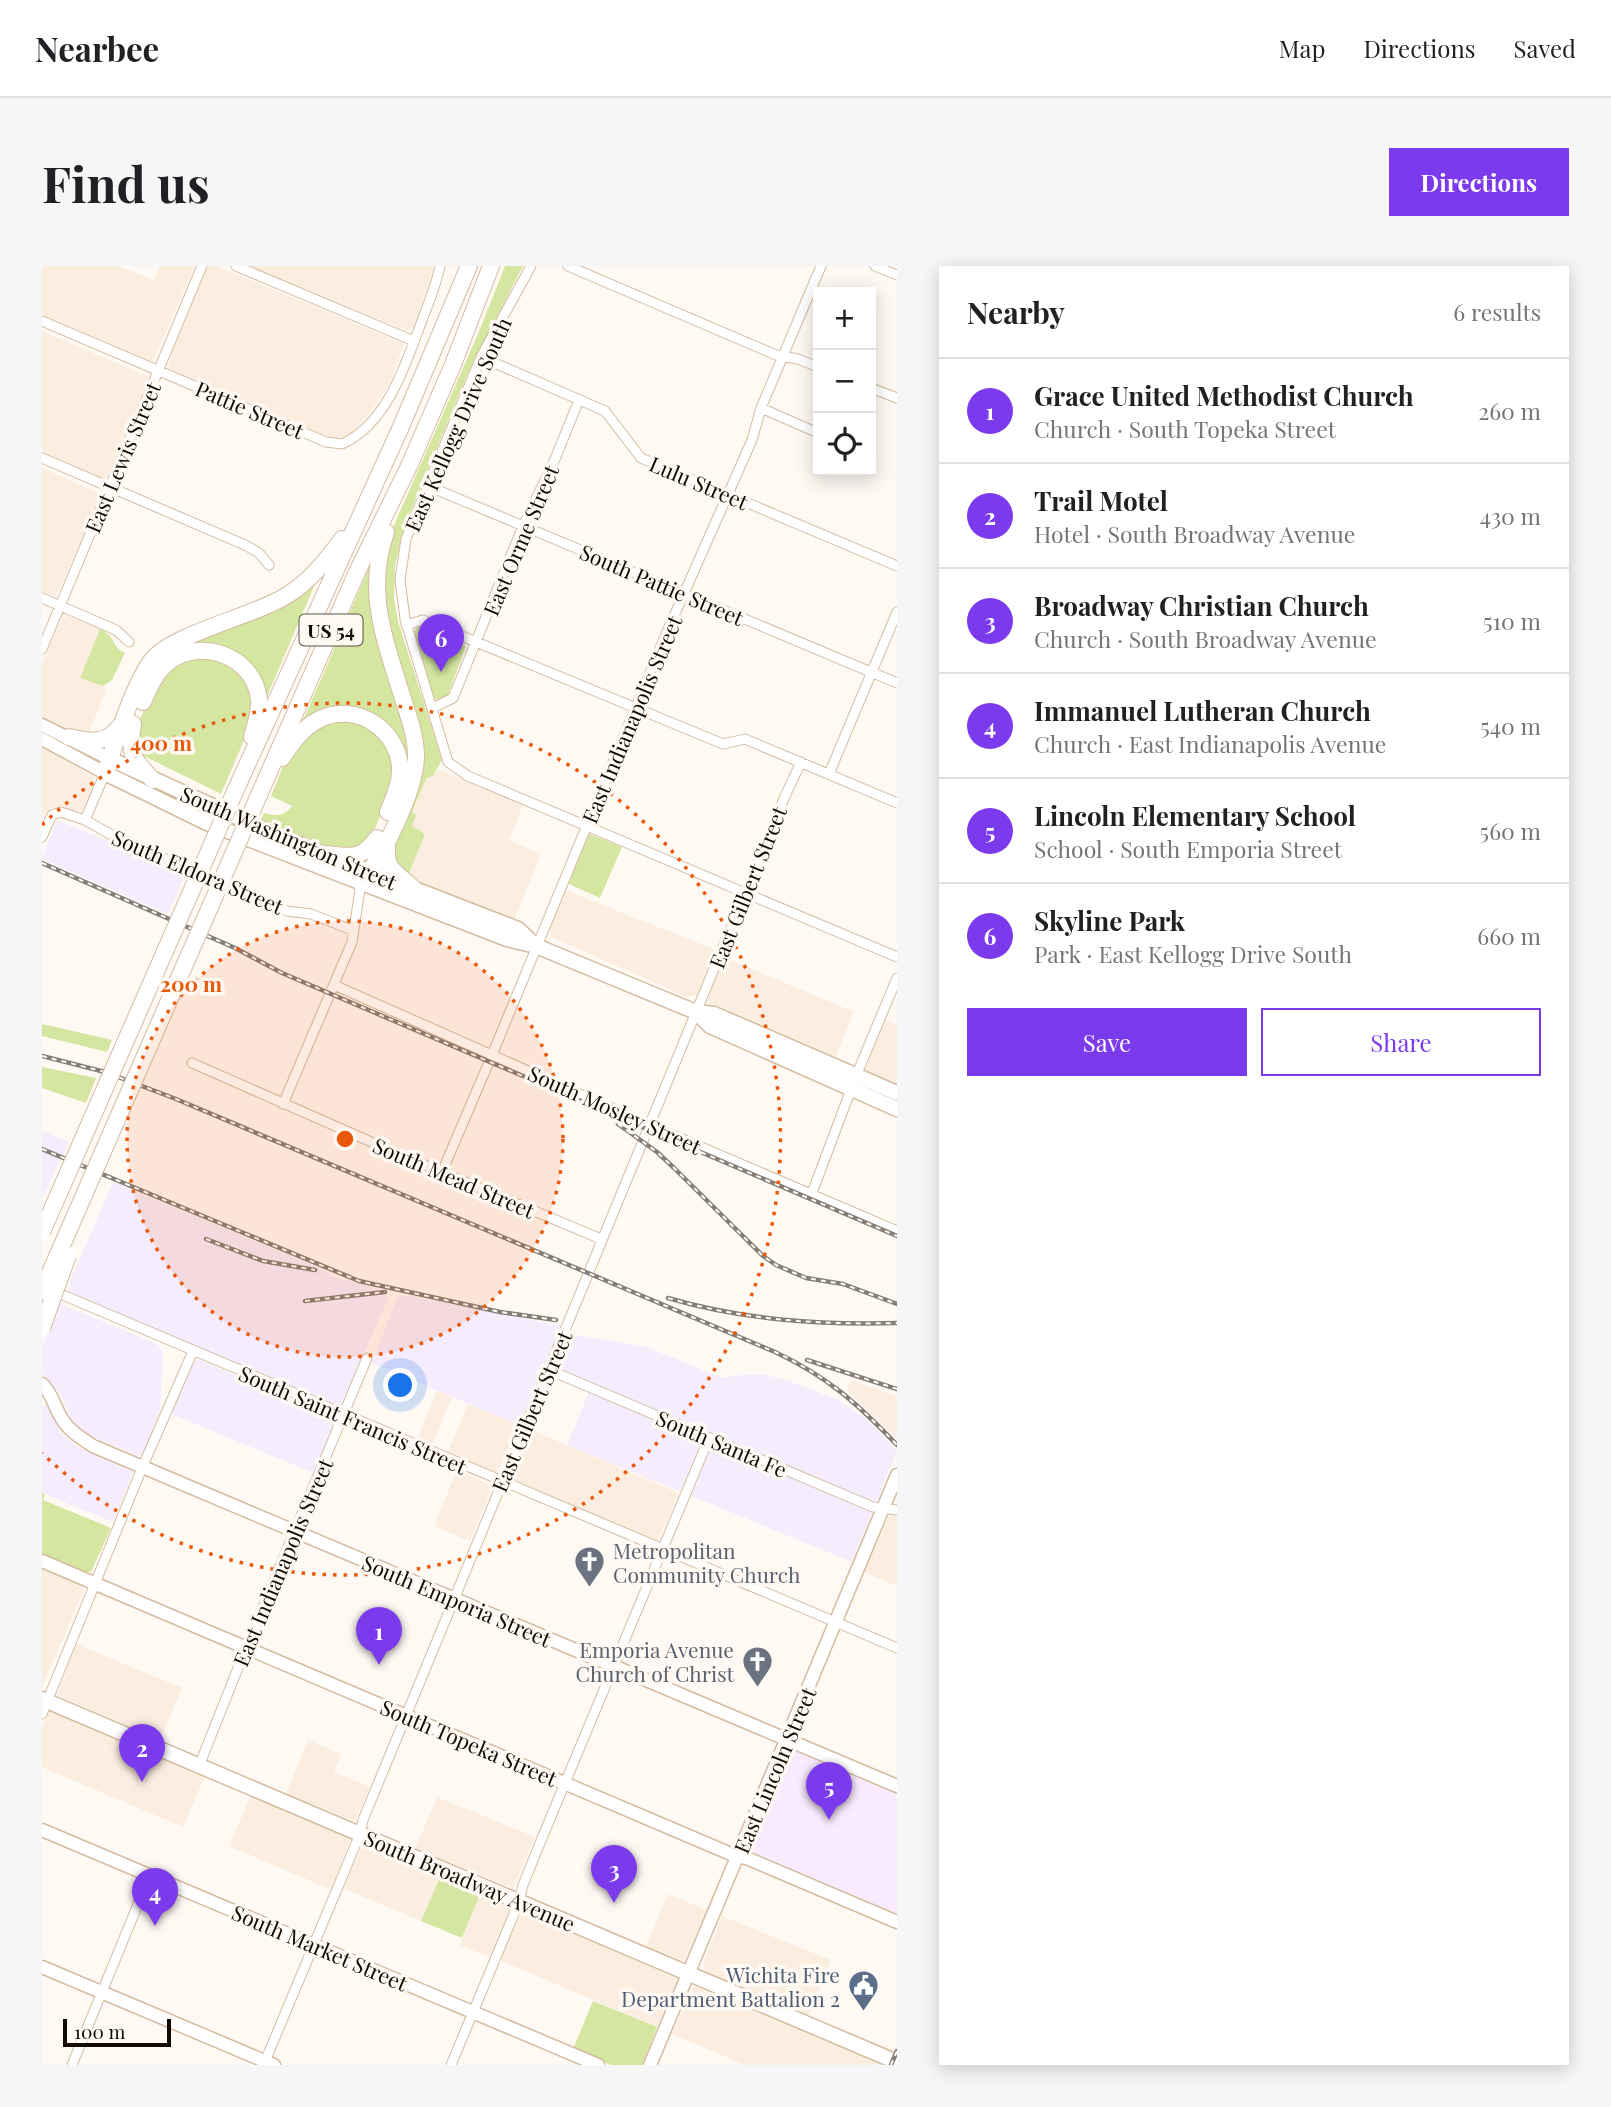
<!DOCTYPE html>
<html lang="en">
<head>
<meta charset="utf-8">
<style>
  :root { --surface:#fff; --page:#f6f6f6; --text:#202124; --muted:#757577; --line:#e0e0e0; --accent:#7c3aed }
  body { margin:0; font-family:"Playfair Display",serif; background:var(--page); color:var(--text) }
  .controls { position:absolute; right:21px; top:21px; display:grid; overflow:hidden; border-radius:0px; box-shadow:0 4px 18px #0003 }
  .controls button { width:63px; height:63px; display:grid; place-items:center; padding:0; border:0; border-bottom:2px solid var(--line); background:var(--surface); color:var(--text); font:35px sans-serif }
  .scale { position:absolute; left:21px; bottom:18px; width:108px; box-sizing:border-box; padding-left:7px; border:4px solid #130a03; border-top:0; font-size:19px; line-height:24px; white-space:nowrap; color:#130a03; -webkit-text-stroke:5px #fff9f4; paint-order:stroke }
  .you { position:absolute; left:359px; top:1120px; width:24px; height:24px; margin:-18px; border:5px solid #fff; border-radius:50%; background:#1a73e8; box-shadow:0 0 0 10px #1a73e833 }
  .badge { display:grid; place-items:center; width:46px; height:46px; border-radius:50%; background:var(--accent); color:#fff; font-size:23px; font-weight:700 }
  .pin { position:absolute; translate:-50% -58px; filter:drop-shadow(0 2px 4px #0008) }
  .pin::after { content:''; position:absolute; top:37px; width:24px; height:21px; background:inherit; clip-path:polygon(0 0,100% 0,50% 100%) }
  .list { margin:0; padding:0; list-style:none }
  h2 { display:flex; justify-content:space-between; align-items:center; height:91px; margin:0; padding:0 28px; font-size:30px }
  h2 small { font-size:23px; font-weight:400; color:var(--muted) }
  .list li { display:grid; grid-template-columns:46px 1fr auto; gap:21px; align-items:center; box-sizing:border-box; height:105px; padding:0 28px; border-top:2px solid var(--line) }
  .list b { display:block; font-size:26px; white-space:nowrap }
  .list p { margin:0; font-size:23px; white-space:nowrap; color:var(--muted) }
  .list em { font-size:23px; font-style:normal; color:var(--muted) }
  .actions { display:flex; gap:14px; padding:21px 28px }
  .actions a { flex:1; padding:16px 0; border:2px solid var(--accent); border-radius:0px; text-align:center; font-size:24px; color:var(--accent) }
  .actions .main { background:var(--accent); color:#fff }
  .icon { flex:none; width:38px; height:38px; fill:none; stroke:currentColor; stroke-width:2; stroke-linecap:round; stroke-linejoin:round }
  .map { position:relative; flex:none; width:855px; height:1799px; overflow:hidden; border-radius:0px }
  header { display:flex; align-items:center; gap:42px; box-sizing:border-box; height:98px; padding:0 35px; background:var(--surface); border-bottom:2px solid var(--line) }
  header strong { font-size:33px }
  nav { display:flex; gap:38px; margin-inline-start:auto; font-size:24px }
  .intro { display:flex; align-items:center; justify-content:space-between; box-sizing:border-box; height:168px; padding:0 42px }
  h1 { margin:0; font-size:49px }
  .button { padding:18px 32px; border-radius:0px; background:var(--accent); color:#fff; font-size:24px; font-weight:700 }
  main { display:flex; gap:42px; padding:0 42px }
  aside { flex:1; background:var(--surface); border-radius:0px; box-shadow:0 4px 18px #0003 }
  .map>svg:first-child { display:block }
  .built { fill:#fbeee0 }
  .industrial { fill:#f5ecfd }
  .education { fill:#f9eafe }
  .green { fill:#d4e6a0 }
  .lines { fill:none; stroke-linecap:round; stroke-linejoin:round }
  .street-casing { stroke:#d4bb9f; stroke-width:11 }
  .secondary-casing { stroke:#d4bb9f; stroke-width:15 }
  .primary-casing { stroke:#d4bb9f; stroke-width:17 }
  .highway-casing { stroke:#d4bb9f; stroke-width:18 }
  .street { stroke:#fff; stroke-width:9 }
  .secondary { stroke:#fff; stroke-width:12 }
  .primary { stroke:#fff; stroke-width:14 }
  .highway { stroke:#fff; stroke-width:16 }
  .rail-casing { stroke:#857d77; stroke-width:4.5 }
  .rail { stroke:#fff9f4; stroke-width:2; stroke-dasharray:5; stroke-linecap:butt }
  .highway-bridge-casing { stroke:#d4bb9f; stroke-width:18; stroke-linecap:butt }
  .highway-bridge { stroke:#fff; stroke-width:16 }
  .ring { fill:none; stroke:#e8590c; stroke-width:3.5; stroke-dasharray:3.5 7 }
  .labels { text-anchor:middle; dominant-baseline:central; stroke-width:7; stroke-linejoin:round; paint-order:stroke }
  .shield { fill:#fff9f4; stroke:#5a524b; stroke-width:2 }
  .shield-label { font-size:19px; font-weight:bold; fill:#130a03 }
  .street-label { font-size:21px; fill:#130a03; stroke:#fff9f4 }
  .worship-label { font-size:21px; fill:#5b616d; stroke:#fff9f4; text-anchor:start }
  .service-label { font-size:21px; fill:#4e5e75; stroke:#fff9f4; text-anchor:end }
  .centre { fill:#e8590c; stroke:#fff9f4; stroke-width:3.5 }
  .ring-label { font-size:21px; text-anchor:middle; font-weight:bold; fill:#e8590c; stroke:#fff9f4; stroke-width:7; stroke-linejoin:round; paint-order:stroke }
</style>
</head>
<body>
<header>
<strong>Nearbee</strong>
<nav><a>Map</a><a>Directions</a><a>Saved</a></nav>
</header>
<div class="intro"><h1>Find us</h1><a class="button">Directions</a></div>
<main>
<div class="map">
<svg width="855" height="1799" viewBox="0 0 855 1799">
  <rect width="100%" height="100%" fill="#fff9f4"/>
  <path class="built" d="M 0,0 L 76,0 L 112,14 L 118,0 L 153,0 L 110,97 L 0,52 Z
    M 167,0 L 175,0 L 362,78 L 348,117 L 329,146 L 309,168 L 301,171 L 289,172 L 130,106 L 126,102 L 131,81 L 161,8 Z
    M 208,0 L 393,0 L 371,61 L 366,65 Z
    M 0,65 L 107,111 L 69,204 L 64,212 L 59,212 L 0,188 Z
    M 0,202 L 57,227 L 55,239 L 14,330 L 0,326 Z
    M 21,350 L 26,350 L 58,363 L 38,411 L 61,420 L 64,424 L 45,472 L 0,454 L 0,396 Z
    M 0,481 L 52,511 L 53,517 L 41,544 L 31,546 L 10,542 L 2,549 L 0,556 Z
    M 396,503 L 481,539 L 467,574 L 499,588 L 471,656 L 365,612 L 383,568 L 369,560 L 370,547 L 384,513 L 391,510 Z
    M 523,624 L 674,684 L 655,729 L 645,731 L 509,671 L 508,659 Z
    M 681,691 L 812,746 L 791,796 L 670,741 L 665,733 Z
    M 841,753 L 855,758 L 855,823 L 826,811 L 822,805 L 822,798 Z
    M 809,1114 L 855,1130 L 855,1173 L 805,1125 Z
    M 395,1125 L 410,1131 L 389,1182 L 374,1176 Z
    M 426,1138 L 477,1159 L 454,1209 L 405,1188 Z
    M 489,1164 L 637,1227 L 615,1276 L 469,1215 Z
    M 415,1204 L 450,1220 L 428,1275 L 392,1260 Z
    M 848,1249 L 855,1251 L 855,1320 L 822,1306 Z
    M 0,1302 L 39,1318 L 42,1323 L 0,1422 Z
    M 34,1378 L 140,1422 L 118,1474 L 15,1429 Z
    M 11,1444 L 163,1510 L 141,1561 L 0,1501 L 0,1461 L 5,1448 Z
    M 266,1474 L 299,1488 L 292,1506 L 328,1521 L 313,1555 L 244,1528 Z
    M 209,1529 L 309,1571 L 290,1624 L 187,1580 Z
    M 395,1531 L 493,1571 L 471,1622 L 373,1583 Z
    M 322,1577 L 399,1609 L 379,1655 L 301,1622 Z
    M 439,1626 L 469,1640 L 448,1691 L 418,1679 Z
    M 626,1628 L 665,1644 L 642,1695 L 604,1681 Z
    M 481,1645 L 635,1709 L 636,1712 L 615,1761 L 457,1694 Z
    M 680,1650 L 789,1694 L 767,1749 L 662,1705 L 661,1698 Z
    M 654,1717 L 838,1795 L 836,1799 L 703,1799 L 630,1768 Z"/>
  <path class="industrial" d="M 15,554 L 144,607 L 126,648 L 0,593 Z
    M 0,865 L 27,876 L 0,933 Z
    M 71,916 L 280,1003 L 291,1011 L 337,1023 L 347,1031 L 300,1137 L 293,1141 L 27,1027 L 28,1015 Z
    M 368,1030 L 519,1060 L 477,1159 L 330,1097 L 355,1031 Z
    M 16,1037 L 115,1078 L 119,1083 L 121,1087 L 118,1144 L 102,1187 L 97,1190 L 44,1168 L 37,1163 L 30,1154 L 18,1128 L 0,1107 L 0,1081 Z
    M 529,1068 L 605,1081 L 680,1112 L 699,1109 L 723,1109 L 747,1115 L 794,1133 L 823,1152 L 855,1185 L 810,1296 L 525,1179 L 550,1119 L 515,1102 Z
    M 153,1094 L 158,1094 L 289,1150 L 293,1157 L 272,1207 L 129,1148 Z
    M 3,1139 L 8,1142 L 13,1158 L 19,1167 L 28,1175 L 36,1181 L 91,1206 L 71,1256 L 0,1227 L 0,1142 Z"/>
  <path class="education" d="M 751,1482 L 855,1526 L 855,1650 L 708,1587 Z"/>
  <path class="green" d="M 463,0 L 481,0 L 426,107 L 362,262 L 353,300 L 352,333 L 356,355 L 400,494 L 391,510 L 384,513 L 370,546 L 374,549 L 370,560 L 383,568 L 365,612 L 347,590 L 375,513 L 338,346 L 345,275 L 436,68 Z
    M 327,302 L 331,303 L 369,489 L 362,510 L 330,451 L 260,457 Z
    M 274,316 L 223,435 L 176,383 L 116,392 Z
    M 378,360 L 424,380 L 406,429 L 399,435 L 391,432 L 371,369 L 374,362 Z
    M 58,363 C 75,371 69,381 83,387 L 70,414 L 61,420 L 38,412 Z
    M 159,388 L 199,403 L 213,430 L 209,458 L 179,528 L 96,487 L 90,472 L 115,413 L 124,403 Z
    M 302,452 L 341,469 L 354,496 L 348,528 L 327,576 L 323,581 L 295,585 L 219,554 L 222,547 C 234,550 242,551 250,540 L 229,530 L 245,491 L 277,459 Z
    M 547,568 L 580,581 L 558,632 L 525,617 Z
    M 0,758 L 70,774 L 65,786 L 0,770 Z
    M 0,801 L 54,812 L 44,837 L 0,822 Z
    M 0,1227 L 3,1228 L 1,1234 L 69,1262 L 49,1306 L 42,1306 L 0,1288 Z
    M 399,1609 L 439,1626 L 420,1672 L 379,1655 Z
    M 551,1735 L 615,1761 L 600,1799 L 569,1799 L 531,1783 Z"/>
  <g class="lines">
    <defs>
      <path id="street" d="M 194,0 L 372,75
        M 489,0 L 439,91 L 364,273 L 358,314 L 363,353 L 406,496 L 426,510 L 855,691
        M 526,0 L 734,89 L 756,93 L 776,101
        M 833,0 L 855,9
        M 0,55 L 284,176 L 300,178 C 345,158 363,100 379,57 C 386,38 394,20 398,0
        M 439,91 L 563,145 L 599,192 L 855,300
        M 829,122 L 855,132
        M 719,142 L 776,167
        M 0,192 L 203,279 L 217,287 L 227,299
        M 386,220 L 855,417
        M 0,332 L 74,364 L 87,376
        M 364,359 L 381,354 L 681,478 L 703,473 L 855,537
        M 0,383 L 160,0
        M 391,442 L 411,432 L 481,260 L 513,193 L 537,134
        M 787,508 L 855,346
        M 43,554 L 63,507
        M 0,571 L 10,549 L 19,546 L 43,554 L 75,572 L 245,645 L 269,648 L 310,664
        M 292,719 L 608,859 L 855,965
        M 150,797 L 359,889 L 559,973
        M 241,838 L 310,676 L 319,617
        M 400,906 L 450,789 L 624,368 L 710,174 L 719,142 L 779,0
        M 770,927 L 814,810 L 855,712
        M 9,1024 L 855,1382
        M 507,1104 L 831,1241 L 855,1244
        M 0,1448 L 100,1202 L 151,1085
        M 157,1500 L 204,1382 L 325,1092
        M 222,1798 L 318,1568 L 321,1554 L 744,528 L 759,496
        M 30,1799 L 108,1609
        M 409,1799 L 477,1636 L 481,1619 L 498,1577 L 667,1172"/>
      <path id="secondary" d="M 0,459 L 68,493
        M 0,473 L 63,507
        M 0,1118 C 11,1128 12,1141 20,1153 C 27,1165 39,1172 51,1180 L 855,1520
        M 0,1295 L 689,1588 L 707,1593 L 855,1656
        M 0,1564 L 556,1799
        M 0,1701 L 232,1799
        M 608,1799 L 855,1209"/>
      <path id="primary" d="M 68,493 L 236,570 L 476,663 L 493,679
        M 63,507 L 165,557 L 465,673 L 494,680 L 654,746 L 672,748 L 855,827
        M 654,746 L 668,760 L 855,843
        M 0,1433 L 855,1796"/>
      <path id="highway" d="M 101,436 C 107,423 112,409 123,399 C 155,369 213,389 217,434 C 218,447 213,459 210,471
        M 91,458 C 86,489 90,492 111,514
        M 27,471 C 48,476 64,479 78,460
        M 240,492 C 250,477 261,461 278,453 C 314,435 359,465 358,505 C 358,520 351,533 346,546
        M 63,507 C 74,476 91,419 110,394 C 130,368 212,350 244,330 C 267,316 284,295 300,273
        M 195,521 L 358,163 L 427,0
        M 217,529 L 315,306 L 367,200 L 410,101 L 449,0
        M 345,578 C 343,606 354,605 371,622
        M 279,588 C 306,588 316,598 335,572
        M 319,617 C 341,590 374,524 374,490 C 374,471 367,451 361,433 C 343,374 323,326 344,266"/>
    </defs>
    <use href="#street" class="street-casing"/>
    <use href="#secondary" class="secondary-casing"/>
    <use href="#primary" class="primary-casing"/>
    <use href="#highway" class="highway-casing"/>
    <use href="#street" class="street"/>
    <use href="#secondary" class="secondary"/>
    <use href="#primary" class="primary"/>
    <use href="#highway" class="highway"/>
    <defs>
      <path id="rail" d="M 0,597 L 193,682 L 240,707 L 855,970
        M 0,790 L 63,806 L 134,833 L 733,1086 C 786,1111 815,1137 855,1179
        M 576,858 L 615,886 L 632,902 L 721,990 L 734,999 L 764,1012 L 801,1018 L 855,1038
        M 0,883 L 317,1015 L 458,1046 L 514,1054
        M 164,973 L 221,995 L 273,1004
        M 626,1032 C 701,1054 777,1059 855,1057
        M 263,1035 L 343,1026
        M 765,1094 L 855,1123
        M 849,1799 L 855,1785"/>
    </defs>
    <use href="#rail" class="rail-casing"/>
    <use href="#rail" class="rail"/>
    <defs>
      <path id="highway-bridge" d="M 0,966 L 195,521
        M 0,1025 L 217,529
        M 0,1062 L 26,989"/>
    </defs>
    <use href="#highway-bridge" class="highway-bridge-casing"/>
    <use href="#highway-bridge" class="highway-bridge"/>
  </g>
  <circle cx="303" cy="873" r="218" fill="#e8590c" fill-opacity=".12"/>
  <g class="ring">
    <circle cx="303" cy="873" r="218"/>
    <path d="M0 559A436 436 0 1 1 0 1187"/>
  </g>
  <defs>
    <symbol id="church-pin" viewBox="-11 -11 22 30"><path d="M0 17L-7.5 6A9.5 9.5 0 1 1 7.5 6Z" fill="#6b7280" stroke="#fff9f4"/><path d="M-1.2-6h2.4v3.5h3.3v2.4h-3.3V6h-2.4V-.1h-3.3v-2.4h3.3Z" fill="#fff"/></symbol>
    <symbol id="civic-pin" viewBox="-11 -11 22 30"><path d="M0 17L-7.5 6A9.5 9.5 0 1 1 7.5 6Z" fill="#5c6f8a" stroke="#fff9f4"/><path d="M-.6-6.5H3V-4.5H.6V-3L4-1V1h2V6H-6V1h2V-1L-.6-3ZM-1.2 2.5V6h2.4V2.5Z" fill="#fff"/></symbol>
  </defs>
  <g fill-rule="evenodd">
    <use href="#church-pin" x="530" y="1278" width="35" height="47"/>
    <use href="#church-pin" x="698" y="1378" width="35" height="47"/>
    <use href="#civic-pin" x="804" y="1702" width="35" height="47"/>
  </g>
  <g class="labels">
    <rect class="shield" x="257.5" y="348.5" width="63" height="31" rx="5"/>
    <g class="shield-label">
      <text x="289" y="364">US 54</text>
    </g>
    <g class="street-label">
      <text transform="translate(208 143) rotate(23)">Pattie Street</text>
      <text transform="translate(415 158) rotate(-66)">East Kellogg Drive South</text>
      <text transform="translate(80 191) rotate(-67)">East Lewis Street</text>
      <text transform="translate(657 216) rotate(23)">Lulu Street</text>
      <text transform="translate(478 274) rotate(-67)">East Orme Street</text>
      <text transform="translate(620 318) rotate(23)">South Pattie Street</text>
      <text transform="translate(589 453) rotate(-67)">East Indianapolis Street</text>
      <text transform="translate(247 571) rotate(23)">South Washington Street</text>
      <text transform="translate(156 605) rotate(23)">South Eldora Street</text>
      <text transform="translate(705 621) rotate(-68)">East Gilbert Street</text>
      <text transform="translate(573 843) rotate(24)">South Mosley Street</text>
      <text transform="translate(412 911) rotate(23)">South Mead Street</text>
      <text transform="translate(489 1145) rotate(-67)">East Gilbert Street</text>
      <text transform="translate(311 1153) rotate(23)">South Saint Francis Street</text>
      <text transform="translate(680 1177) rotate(23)">South Santa Fe</text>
      <text transform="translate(240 1296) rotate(-67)">East Indianapolis Street</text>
      <text transform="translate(415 1334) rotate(23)">South Emporia Street</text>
      <text transform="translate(427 1476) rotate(23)">South Topeka Street</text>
      <text transform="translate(732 1504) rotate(-67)">East Lincoln Street</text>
      <text transform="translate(428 1614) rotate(23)">South Broadway Avenue</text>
      <text transform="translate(278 1681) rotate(23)">South Market Street</text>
    </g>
    <g class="worship-label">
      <text x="571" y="1284">Metropolitan<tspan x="571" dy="24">Community Church</tspan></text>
      <text x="692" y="1383" text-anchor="end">Emporia Avenue<tspan x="692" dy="24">Church of Christ</tspan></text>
    </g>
    <g class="service-label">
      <text x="798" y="1708">Wichita Fire<tspan x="798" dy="24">Department Battalion 2</tspan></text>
    </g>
  </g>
  <circle cx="303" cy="873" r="10" class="centre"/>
  <g class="ring-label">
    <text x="119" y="485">400 m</text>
    <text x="149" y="726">200 m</text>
  </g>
</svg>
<div class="controls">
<button>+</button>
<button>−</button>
<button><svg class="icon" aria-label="locate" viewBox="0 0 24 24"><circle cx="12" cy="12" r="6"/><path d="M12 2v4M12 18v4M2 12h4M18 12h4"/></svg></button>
</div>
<div class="scale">100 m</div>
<div class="you"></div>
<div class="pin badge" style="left:337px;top:1399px">1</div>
<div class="pin badge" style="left:100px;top:1516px">2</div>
<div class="pin badge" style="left:572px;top:1637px">3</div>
<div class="pin badge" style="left:113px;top:1660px">4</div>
<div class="pin badge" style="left:787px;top:1554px">5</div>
<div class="pin badge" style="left:399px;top:406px">6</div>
</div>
<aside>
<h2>Nearby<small>6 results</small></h2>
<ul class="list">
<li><span class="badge">1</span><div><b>Grace United Methodist Church</b><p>Church · South Topeka Street</p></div><em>260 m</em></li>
<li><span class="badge">2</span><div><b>Trail Motel</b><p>Hotel · South Broadway Avenue</p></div><em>430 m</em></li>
<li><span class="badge">3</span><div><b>Broadway Christian Church</b><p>Church · South Broadway Avenue</p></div><em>510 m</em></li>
<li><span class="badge">4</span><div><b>Immanuel Lutheran Church</b><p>Church · East Indianapolis Avenue</p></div><em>540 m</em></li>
<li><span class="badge">5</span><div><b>Lincoln Elementary School</b><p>School · South Emporia Street</p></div><em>560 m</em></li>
<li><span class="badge">6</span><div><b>Skyline Park</b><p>Park · East Kellogg Drive South</p></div><em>660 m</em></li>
</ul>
<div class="actions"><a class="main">Save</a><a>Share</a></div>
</aside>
</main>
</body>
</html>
